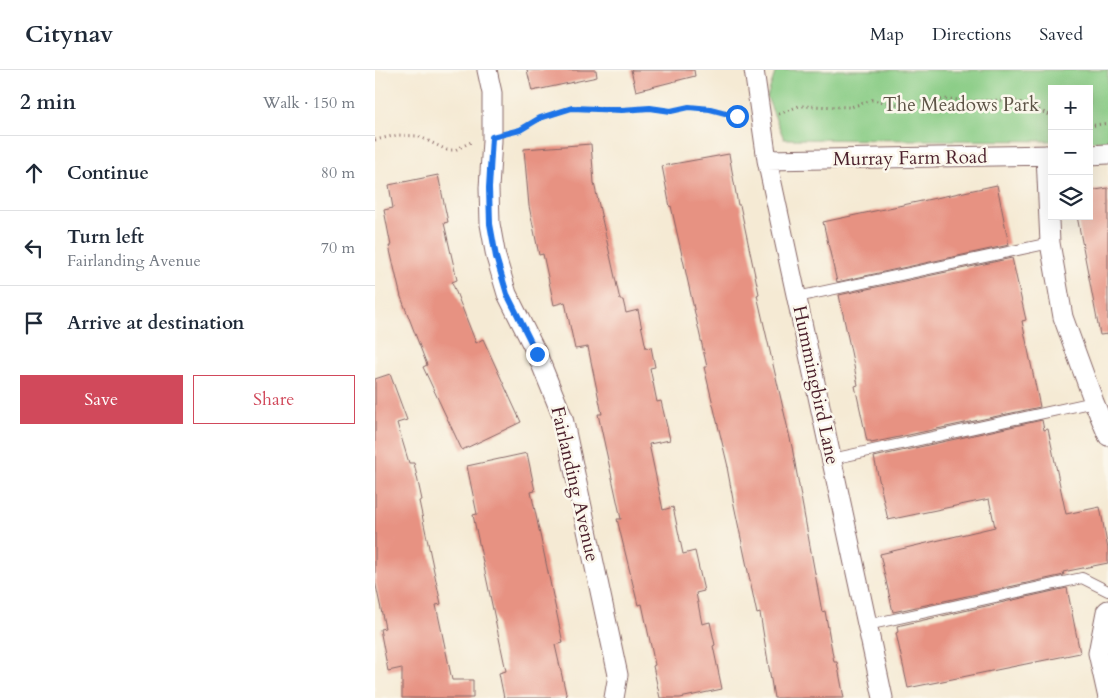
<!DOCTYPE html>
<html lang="en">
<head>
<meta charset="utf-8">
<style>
  :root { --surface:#fff; --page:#f6f6f7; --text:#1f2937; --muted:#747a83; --line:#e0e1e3; --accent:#d1495b }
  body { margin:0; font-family:Cardo,serif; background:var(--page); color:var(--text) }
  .controls { position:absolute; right:15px; top:15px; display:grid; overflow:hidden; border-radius:0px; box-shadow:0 5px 20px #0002 }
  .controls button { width:45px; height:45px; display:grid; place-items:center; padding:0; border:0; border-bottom:1px solid var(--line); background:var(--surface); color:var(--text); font:25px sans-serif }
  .stop { position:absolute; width:15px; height:15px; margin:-11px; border:4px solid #1a73e8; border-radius:50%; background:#fff }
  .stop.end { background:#1a73e8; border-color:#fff; box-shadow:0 1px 5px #0008 }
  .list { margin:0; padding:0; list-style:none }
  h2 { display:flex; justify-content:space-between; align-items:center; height:65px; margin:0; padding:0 20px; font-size:21px }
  h2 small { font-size:16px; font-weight:400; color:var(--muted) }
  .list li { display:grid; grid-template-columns:32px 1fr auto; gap:15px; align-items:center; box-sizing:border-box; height:75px; padding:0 20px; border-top:1px solid var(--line) }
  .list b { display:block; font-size:19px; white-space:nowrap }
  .list p { margin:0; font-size:16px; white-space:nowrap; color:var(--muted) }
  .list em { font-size:16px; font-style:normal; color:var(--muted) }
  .actions { display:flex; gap:10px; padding:15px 20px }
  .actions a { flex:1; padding:11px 0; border:1px solid var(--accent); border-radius:0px; text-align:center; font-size:18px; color:var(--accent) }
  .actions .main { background:var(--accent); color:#fff }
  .icon { flex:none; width:28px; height:28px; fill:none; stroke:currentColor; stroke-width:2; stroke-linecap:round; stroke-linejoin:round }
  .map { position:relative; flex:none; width:733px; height:628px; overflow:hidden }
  header { display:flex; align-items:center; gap:30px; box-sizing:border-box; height:70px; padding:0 25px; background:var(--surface); border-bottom:1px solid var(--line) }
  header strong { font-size:24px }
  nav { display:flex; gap:28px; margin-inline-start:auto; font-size:18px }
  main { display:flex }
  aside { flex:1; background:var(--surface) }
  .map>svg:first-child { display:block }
  .green { fill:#89cc85; stroke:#6a7658 }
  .building { fill:#e79282 }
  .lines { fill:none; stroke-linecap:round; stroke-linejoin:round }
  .service-casing { stroke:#866666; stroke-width:12 }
  .minor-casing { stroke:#866666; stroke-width:21 }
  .path { stroke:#866666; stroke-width:3; stroke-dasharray:1 4; stroke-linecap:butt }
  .service { stroke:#fff; stroke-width:10 }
  .minor { stroke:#fff; stroke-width:19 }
  .route { stroke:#1a73e8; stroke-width:6 }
  .labels { text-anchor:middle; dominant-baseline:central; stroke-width:5; stroke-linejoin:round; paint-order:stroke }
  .park-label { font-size:19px; fill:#5d5346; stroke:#fbf7ec }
  .street-label { font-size:19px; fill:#4a1f2b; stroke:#fbf7ec }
</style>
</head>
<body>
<header>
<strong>Citynav</strong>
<nav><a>Map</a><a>Directions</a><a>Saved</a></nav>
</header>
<main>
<aside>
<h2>2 min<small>Walk · 150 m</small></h2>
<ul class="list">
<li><svg class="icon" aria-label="ahead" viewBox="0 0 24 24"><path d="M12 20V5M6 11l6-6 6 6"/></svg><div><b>Continue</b></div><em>80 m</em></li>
<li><svg class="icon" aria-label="left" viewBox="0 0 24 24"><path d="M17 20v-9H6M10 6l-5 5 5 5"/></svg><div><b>Turn left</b><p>Fairlanding Avenue</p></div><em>70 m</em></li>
<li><svg class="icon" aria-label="arrive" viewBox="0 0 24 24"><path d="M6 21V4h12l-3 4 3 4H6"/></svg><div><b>Arrive at destination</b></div></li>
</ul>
<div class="actions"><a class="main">Save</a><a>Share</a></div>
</aside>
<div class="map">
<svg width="733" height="628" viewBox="0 0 733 628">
  <rect width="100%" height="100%" fill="#fbf7ec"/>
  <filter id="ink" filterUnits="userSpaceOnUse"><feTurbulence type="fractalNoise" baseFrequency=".02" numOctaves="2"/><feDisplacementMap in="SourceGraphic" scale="10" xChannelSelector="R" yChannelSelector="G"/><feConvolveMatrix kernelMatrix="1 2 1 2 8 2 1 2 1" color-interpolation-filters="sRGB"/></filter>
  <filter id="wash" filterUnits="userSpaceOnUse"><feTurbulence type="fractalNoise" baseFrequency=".0096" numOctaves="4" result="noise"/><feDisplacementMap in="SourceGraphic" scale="20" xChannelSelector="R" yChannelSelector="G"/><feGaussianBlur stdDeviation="1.12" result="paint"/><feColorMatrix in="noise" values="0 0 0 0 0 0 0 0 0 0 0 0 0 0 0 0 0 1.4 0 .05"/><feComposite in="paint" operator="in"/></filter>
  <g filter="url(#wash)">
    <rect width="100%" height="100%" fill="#f5ead4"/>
    <path class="green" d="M 401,0 L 733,0 L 733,71 L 714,71 L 714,19 L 677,19 L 677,71 L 409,69 L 392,27 Z"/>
    <g id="blocks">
      <path class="building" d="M 152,0 L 221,0 L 222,7 L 157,21 Z
        M 256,0 L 319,0 L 320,6 L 261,21 Z
        M 216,74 L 219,113 L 245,230 L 248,230 L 251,243 L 263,240 L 271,278 L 276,277 L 280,297 L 275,298 L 282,332 L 286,331 L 295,370 L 274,374 L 288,440 L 298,437 L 308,484 L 320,481 L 329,521 L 321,523 L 327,554 L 335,552 L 340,575 L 338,576 L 347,619 L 305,628 L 285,628 L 278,596 L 280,595 L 267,534 L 263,535 L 242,449 L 246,449 L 223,344 L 227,344 L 213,277 L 200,279 L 190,232 L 179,235 L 168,184 L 164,185 L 154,136 L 149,79 Z
        M 354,84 L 363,135 L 365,135 L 384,224 L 382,225 L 417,377 L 447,542 L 450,541 L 459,592 L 462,592 L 469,628 L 399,628 L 385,543 L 382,544 L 359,435 L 352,397 L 353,397 L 329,297 L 332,297 L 296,136 L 295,137 L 287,96 Z
        M 63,105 L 73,152 L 69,153 L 82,210 L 77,212 L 101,273 L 108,269 L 146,352 L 87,380 L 48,297 L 52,295 L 26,227 L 14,176 L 16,176 L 9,140 L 18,138 L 14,115 Z
        M 622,115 L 634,175 L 462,212 L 448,152 Z
        M 733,118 L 733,264 L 725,265 L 702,146 L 714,146 L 714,121 Z
        M 637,188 L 651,250 L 647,251 L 665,337 L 496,373 L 496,371 L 492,371 L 480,316 L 483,315 L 464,225 Z
        M 15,304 L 32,350 L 22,353 L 34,393 L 39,393 L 47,430 L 44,431 L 66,534 L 61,535 L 77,610 L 98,610 L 98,628 L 27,628 L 27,598 L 13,601 L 5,559 L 10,558 L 0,511 L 0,309 Z
        M 667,350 L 669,360 L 673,359 L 691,444 L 725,437 L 733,479 L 733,493 L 688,502 L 689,505 L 518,542 L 505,484 L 620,457 L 614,429 L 513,450 L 499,387 Z
        M 152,383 L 160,421 L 156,422 L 188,573 L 180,575 L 192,628 L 129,628 L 124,603 L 131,601 L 98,445 L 102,444 L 92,396 Z
        M 692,518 L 705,583 L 533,618 L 521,563 L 523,562 L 522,556 Z"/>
    </g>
  </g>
  <g filter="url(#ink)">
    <use href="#blocks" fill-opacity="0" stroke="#866666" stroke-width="1"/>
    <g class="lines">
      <defs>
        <path id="service" d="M 422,227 L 675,173
          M 457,389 L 719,332
          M 492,555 L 707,508 L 733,521"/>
        <path id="minor" d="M 112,0 L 117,23 L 117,71 L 114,118 L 115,154 L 121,187 L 132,224 L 162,284 L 188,348 L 243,605 L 239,628
          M 379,0 L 392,90 L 508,628
          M 671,85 L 675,173 L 688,247 L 719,332 L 733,366
          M 714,85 L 733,84
          M 392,90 L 677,85
          M 733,540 L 731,542 L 723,583 L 733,628"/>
      </defs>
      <use href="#service" class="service-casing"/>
      <use href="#minor" class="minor-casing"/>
      <path class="path" d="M 404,44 L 424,36 L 476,37 L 497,30 L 522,34 L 574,29 L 595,31 L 636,30 L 648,33 L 677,46
        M 714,56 L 733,53
        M 136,62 L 145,60 L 165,48 L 197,38 L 247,40 L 275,38 L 295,41 L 314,37 L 335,39 L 368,46
        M 0,70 L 22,65 L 43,66 L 72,80 L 80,80 L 98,71"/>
      <use href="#service" class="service"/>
      <use href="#minor" class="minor"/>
    </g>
  </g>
  <g class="lines" filter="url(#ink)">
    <path class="route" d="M 162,284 L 132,224 L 121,187 L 115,154 L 114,118 L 117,67 L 145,60 L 165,48 L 197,38 L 247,40 L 275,38 L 296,41 L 314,37 L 335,39 L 362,46"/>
  </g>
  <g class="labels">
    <g class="park-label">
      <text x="586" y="35">The Meadows Park</text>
    </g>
    <g class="street-label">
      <text transform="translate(535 88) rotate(-1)">Murray Farm Road</text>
      <text transform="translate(441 315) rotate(78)">Hummingbird Lane</text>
      <text transform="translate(200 414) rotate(77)">Fairlanding Avenue</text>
    </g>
  </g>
</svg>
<div class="controls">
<button>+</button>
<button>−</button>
<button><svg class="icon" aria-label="layers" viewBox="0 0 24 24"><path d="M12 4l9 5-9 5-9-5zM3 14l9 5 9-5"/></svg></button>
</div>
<div class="stop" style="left:362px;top:46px"></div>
<div class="stop end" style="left:162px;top:284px"></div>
</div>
</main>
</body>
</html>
